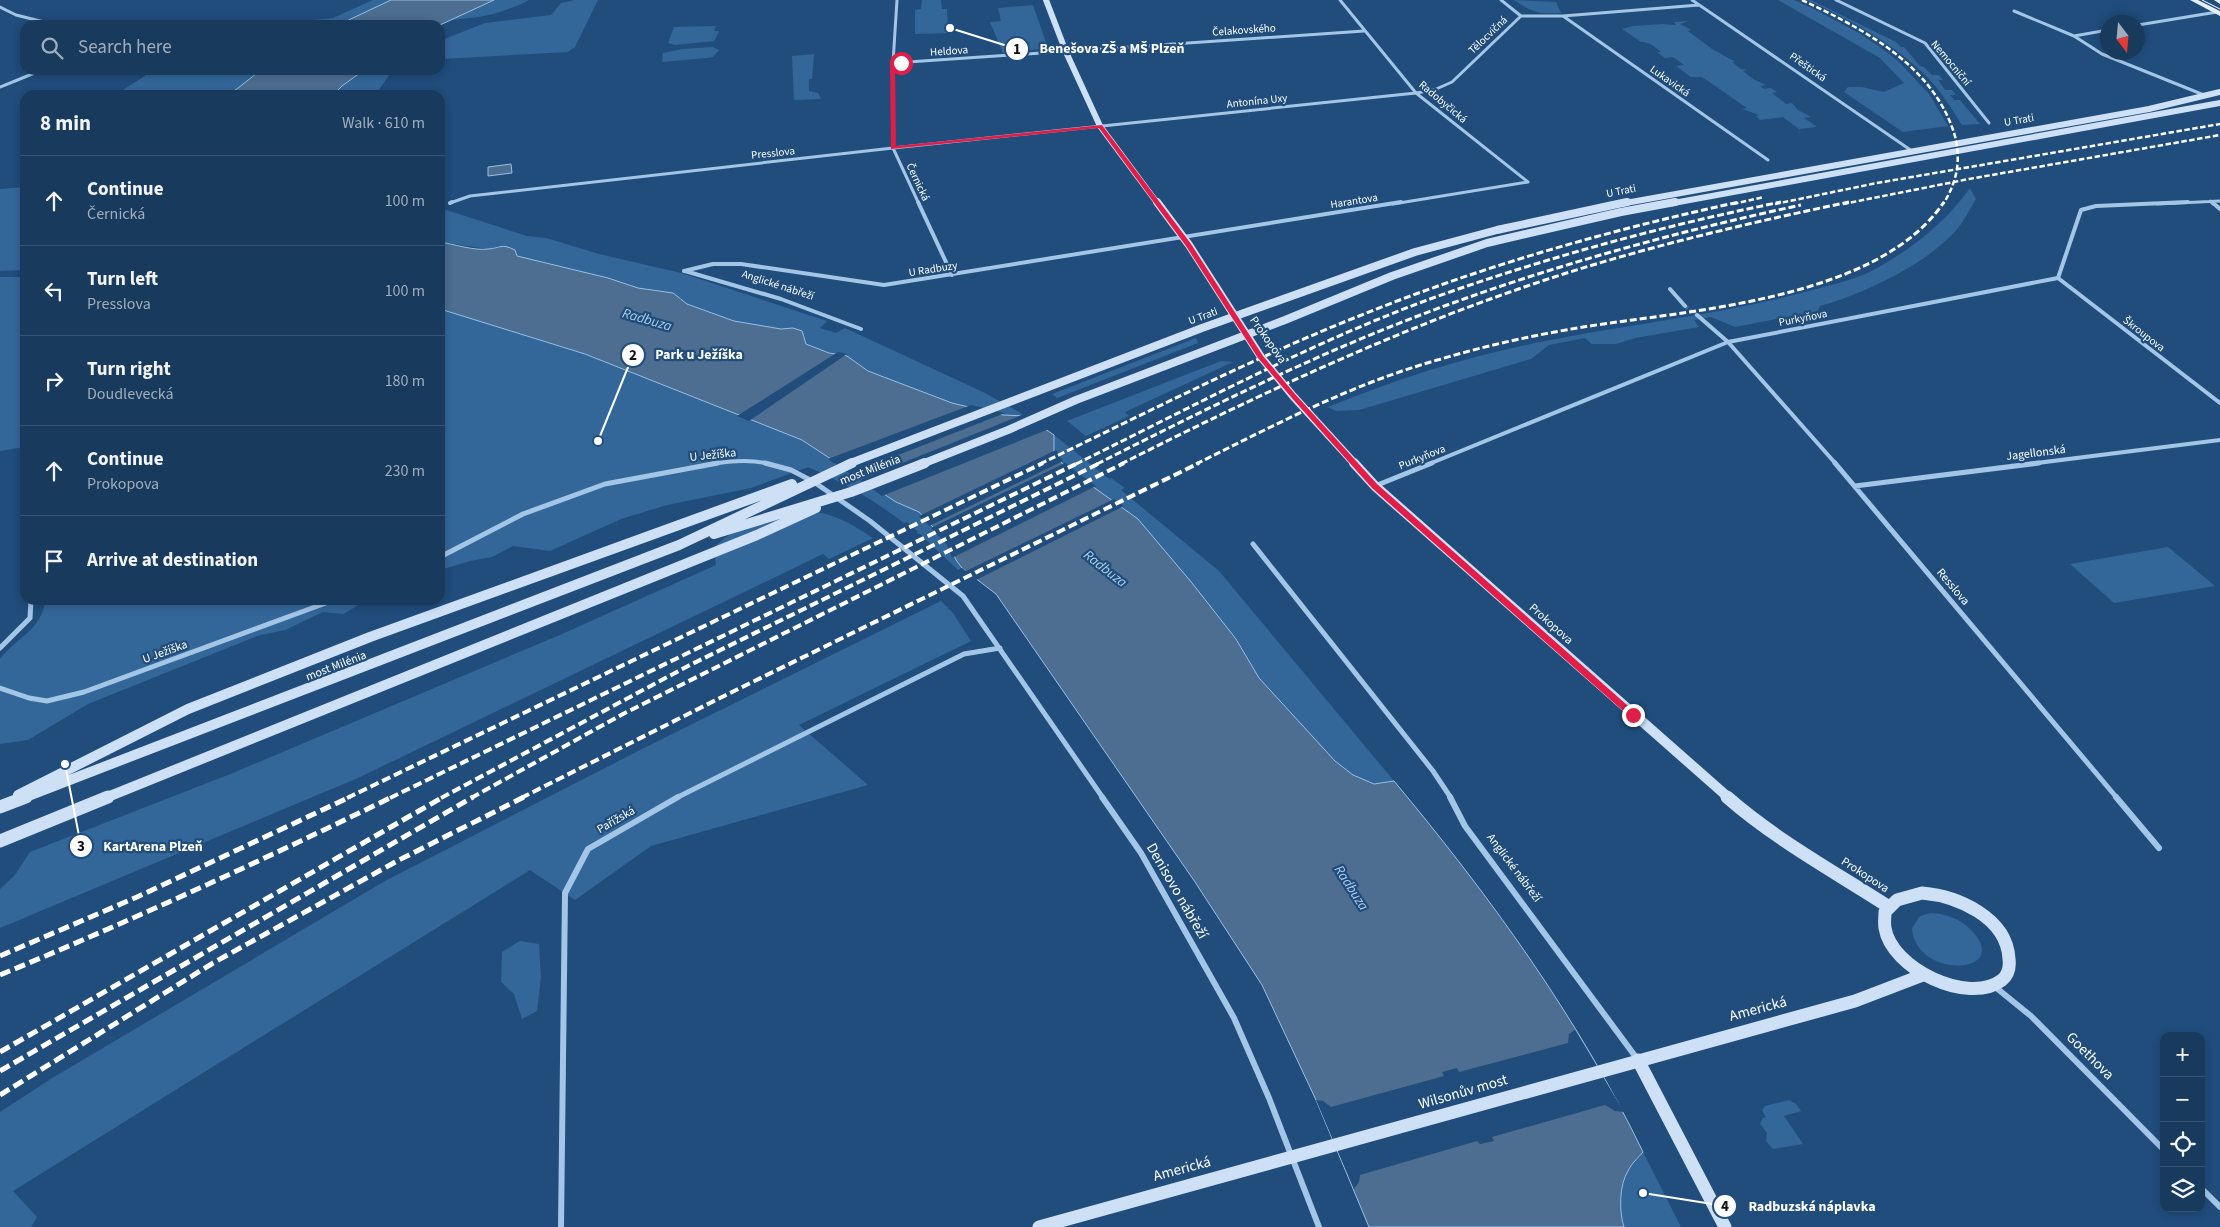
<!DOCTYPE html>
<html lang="en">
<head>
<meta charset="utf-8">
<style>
  :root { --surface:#183a5d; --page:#254566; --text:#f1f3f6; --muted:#9fadbc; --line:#365472 }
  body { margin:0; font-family:"Source Sans 3",sans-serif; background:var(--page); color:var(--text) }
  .controls { position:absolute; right:15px; bottom:15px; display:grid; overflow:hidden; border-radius:10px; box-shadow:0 2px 8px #0003 }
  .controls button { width:45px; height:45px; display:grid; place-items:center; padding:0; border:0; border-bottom:1px solid var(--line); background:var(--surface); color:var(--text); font:25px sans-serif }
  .compass { position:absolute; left:2100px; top:15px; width:45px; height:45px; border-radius:50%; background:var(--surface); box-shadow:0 2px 8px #0003; rotate:164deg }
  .stop { position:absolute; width:15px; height:15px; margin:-11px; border:4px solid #e11d48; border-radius:50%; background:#fff }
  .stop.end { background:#e11d48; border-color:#fff; box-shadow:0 1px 5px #0008 }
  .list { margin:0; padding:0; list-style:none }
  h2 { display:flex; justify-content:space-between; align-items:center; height:65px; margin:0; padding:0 20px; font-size:21px }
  h2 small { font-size:16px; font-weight:400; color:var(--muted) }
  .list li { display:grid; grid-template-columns:32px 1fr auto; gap:15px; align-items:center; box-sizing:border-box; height:90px; padding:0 20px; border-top:1px solid var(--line) }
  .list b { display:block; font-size:19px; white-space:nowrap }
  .list p { margin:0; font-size:16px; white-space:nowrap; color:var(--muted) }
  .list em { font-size:16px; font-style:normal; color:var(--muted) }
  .icon { flex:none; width:28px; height:28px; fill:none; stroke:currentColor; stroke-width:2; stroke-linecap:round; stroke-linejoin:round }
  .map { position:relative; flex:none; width:2220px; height:1227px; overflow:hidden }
  .search { position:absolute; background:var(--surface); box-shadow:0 2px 8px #0003; left:20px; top:20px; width:425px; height:55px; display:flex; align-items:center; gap:12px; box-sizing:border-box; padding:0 18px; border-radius:15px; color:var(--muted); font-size:19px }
  .panel { position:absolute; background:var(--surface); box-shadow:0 2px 8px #0003; left:20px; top:90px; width:425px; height:515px; border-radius:15px }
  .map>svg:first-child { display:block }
  .green { fill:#33679a }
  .water { fill:#4d6e90; stroke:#96c0e8 }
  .pier { fill:#204d7c }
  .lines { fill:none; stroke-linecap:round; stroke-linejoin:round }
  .street-tunnel { stroke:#416890; stroke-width:4; stroke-dasharray:4 2; stroke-linecap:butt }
  .street-far3 { stroke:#a3c5e6; stroke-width:3 }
  .street-far2 { stroke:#a3c5e6; stroke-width:4 }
  .street-far1 { stroke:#a3c5e6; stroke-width:5 }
  .street { stroke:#a3c5e6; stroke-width:6 }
  .secondary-far3 { stroke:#cde0f5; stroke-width:6 }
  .secondary-far2 { stroke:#cde0f5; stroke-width:8 }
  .secondary-far1 { stroke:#cde0f5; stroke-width:10 }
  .secondary { stroke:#cde0f5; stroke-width:13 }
  .primary { fill:#e4effd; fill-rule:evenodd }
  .tram { stroke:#fff; stroke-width:1 }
  .rail-far3 { stroke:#fff; stroke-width:2.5; stroke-dasharray:5.5 2.5; stroke-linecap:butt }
  .rail-far2 { stroke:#fff; stroke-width:3; stroke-dasharray:7 3; stroke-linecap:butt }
  .rail-far1 { stroke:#fff; stroke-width:4; stroke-dasharray:9 4; stroke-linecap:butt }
  .rail { stroke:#fff; stroke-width:5; stroke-dasharray:11 5; stroke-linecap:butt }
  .route { fill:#e11d48 }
  .labels { text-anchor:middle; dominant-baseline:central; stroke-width:4.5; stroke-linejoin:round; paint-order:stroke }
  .far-street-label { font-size:11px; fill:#fff; stroke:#204d7c }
  .street-label { font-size:12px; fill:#fff; stroke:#204d7c }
  .water-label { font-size:14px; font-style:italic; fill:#aecfee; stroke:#204d7c }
  .near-street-label { font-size:15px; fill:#fff; stroke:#204d7c }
  .leader { fill:none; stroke:#fff; stroke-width:2 }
  .callout-dot { fill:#fff; stroke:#204d7c; stroke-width:2 }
  .mark-label { font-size:15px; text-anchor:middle; font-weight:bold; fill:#111 }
  .callout-label { font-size:14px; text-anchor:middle; font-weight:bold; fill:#fff; stroke:#204d7c; stroke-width:4.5; stroke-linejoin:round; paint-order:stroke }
</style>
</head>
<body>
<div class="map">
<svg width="2220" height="1227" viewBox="0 0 2220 1227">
  <rect width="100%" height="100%" fill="#204d7c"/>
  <path class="green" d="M 373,0 L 391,0 L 338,25 L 302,25 L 308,25 L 313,20 L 333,18 Z
    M 494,0 L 529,0 C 502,14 480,18 450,20 Z
    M 575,0 L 598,0 L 575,47 L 568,52 L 440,59 L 440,41 L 442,40 L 485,23 L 551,15 L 561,3 Z
    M 922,0 L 941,0 L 942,9 L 947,9 L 948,33 L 915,34 L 915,10 L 921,9 Z
    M 1514,0 L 1556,2 L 1561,13 C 1539,14 1533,13 1514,0 Z
    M 1778,0 L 1794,0 L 1812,8 L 1859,33 L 1880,47 L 1898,61 L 1929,94 L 1948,126 L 1903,132 L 1844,92 L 1848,87 L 1862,87 L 1884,92 L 1904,83 L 1880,58 Z
    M 1807,0 L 1811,0 L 1896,42 L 1901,47 L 1904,47 L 1920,66 L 1924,67 L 1932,75 L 1939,75 L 1943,80 L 1938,80 L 1945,90 L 1952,90 L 1956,95 L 1950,95 L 1954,100 L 1960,100 L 1980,124 L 1962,125 C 1950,106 1939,88 1923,73 C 1891,42 1847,18 1807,0 Z
    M 1033,5 L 1048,48 L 1003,53 L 990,22 L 1001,21 L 998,8 Z
    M 1689,21 L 1680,24 L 1691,30 L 1688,31 L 1712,49 L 1732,60 L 1735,62 L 1732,62 L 1741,69 L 1747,70 L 1743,71 L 1753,79 L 1766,85 L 1760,86 L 1764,89 L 1771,88 L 1777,92 L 1772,93 L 1786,104 L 1792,103 L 1798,110 L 1811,117 L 1804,118 L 1817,127 L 1799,129 L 1783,117 L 1760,120 L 1756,116 L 1759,115 L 1743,109 L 1747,108 L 1702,77 L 1704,77 L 1691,77 L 1676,66 L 1684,65 L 1673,57 L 1665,58 L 1657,52 L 1661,52 C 1655,47 1649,41 1641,42 L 1622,29 L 1633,26 L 1663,24 L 1676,25 L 1674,22 Z
    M 716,26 L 714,31 L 719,31 L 714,41 L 675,45 L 668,43 L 674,27 Z
    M 713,47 L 719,50 L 713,57 L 707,58 L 662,62 L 663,53 L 682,49 Z
    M 814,54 L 812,79 L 809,79 L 809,91 L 818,93 L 821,99 L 794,100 L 792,56 Z
    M 154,70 L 261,70 L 229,95 L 115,95 Z
    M 364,70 L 393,70 L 375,95 L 334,95 L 342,86 Z
    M 25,187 L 25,270 L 0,271 L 0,189 Z
    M 1970,188 L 1976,199 C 1970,208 1965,220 1958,228 C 1929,263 1864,294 1820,306 L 1818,311 L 1735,327 L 1711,317 L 1694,320 L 1699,327 L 1635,338 L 1616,344 L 1592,344 L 1585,338 L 1549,345 L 1531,359 L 1359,410 L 1336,411 L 1328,407 C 1404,376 1475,354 1556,339 C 1639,323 1723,314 1805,292 C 1830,285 1857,280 1879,267 C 1914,247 1947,221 1970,188 Z
    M 440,208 L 527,236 L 546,238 L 599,254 L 681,273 L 827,321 L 820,328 L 836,333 L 845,328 L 985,393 L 1026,416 L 1003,415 L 952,403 L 868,371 L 847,356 L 829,353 L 806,344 L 793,328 L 781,329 L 734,321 L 687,304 L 673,293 L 638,288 L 608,278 L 517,256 L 515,250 L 499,246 L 488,249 L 440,242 Z
    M 0,277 L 25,277 L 25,447 L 0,451 Z
    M 440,309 L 585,354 L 802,440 L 896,502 L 919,512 L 949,544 L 956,560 L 962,568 L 958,570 L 920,534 L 916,533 L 918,532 L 907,522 L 904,523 C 874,500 843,482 808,467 L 751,488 L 667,505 L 621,519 L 550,551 L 513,546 L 492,557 L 470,561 L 440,570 Z
    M 1196,338 L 1198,343 L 1057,398 L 1052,394 Z
    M 1221,361 L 1233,362 L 1125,412 L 1129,416 L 1086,436 L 1067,421 Z
    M 1054,435 L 1109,479 L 1111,478 L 1125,488 L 1121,490 L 1219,571 L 1394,781 L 1374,784 L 1353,775 L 1335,761 L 1259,678 L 1236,638 L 1064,466 L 1054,453 Z
    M 808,511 C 833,513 852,524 873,538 L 829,559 L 823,554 L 358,778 L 0,928 L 0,889 L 15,875 L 30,852 L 233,773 L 562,634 L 716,565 L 714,548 C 735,522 777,519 808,511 Z
    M 2168,547 L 2215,586 L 2114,603 L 2070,564 Z
    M 61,600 L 366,600 L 344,614 L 323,612 L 285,630 L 257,636 L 88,704 L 28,740 L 0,744 L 0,659 C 16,638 41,630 45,602 Z
    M 941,601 L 953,613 L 971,641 L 799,725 L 868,785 L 651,846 L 575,900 L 530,870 L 13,1191 L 37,1217 L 31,1227 L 0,1227 L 0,1112 L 54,1077 L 385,881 L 640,750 Z
    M 1931,913 C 1947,914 1961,919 1972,931 C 2013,975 1915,980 1912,928 L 1920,916 Z
    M 520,941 L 539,944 L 541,977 L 537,1011 L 522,1019 L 514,994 L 501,982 L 502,952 Z
    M 1789,1100 L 1796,1104 L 1801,1111 L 1784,1116 L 1803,1144 L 1773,1149 L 1766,1141 L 1767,1133 L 1760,1124 L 1763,1118 L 1766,1117 L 1762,1111 L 1765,1106 Z
    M 1643,1152 L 1681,1227 L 1624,1227 C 1619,1212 1619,1185 1628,1171 C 1631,1164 1638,1158 1643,1152 Z"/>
  <path class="water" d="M 391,0 L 494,0 L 440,25 L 338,25 Z
    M 261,70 L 364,70 L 342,86 L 333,95 L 229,95 Z
    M 511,164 L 512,173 L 488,176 L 488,167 Z
    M 440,242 C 453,244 475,251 488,249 C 501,248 501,243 515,250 L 517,256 L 608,278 L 638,288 L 673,293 L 687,304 L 734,321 L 781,329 L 793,328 L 802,331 L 806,344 L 829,353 L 847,356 L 868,371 L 952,403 L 1003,415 L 1026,416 L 1054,435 L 1054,452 L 1064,466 L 1138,519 L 1192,583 L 1236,639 L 1259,678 L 1335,761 L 1353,775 L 1374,784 L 1394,781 C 1489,895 1578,1017 1643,1152 C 1638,1158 1631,1164 1628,1171 C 1619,1185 1619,1212 1624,1227 L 1369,1227 L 1316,1100 L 1262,985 L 1195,882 L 996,594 L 962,568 L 956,560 L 949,544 L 919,512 L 896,502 L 802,440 L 585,354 L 440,309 Z"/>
  <path class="pier" d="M 838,352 L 847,354 L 749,421 L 737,416 Z
    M 971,405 L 1005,413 L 850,474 L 828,459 Z
    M 1024,414 L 1049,429 L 882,496 L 860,480 Z
    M 1056,450 L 1063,461 L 929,526 L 919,516 Z
    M 1065,463 L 1096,486 L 952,558 L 947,545 L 931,528 Z
    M 1114,499 L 1124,506 L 976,580 L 978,582 L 976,583 L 960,569 L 962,568 L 966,571 Z
    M 1575,1030 L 1624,1112 L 1615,1111 L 1605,1105 L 1492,1137 L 1494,1141 L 1480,1144 L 1477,1141 L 1360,1175 L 1359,1182 L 1354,1189 L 1316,1100 L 1323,1101 L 1331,1107 L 1444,1076 L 1442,1072 L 1457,1068 L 1459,1072 L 1568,1043 L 1569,1034 Z"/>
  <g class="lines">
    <path class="street-tunnel" d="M 1685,306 L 1697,315"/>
    <path class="street-far3" d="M 897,0 L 893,63 L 893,148 L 919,204
      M 1340,0 L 1416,93 L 1528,182
      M 1501,0 L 1521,16
      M 1692,0 L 1912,151
      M 1836,0 L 1925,43 L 1989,123
      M 0,7 L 16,15 L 56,25
      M 2014,11 L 2074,36 L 2102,54 L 2204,95
      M 1563,16 L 1768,160
      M 2138,25 L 2217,12
      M 2074,36 L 2108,30
      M 893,63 L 1364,31
      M 0,87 L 42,70
      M 2210,201 L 2213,204
      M 450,203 L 470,196 L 893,148 L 1416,93 L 1434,90 L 1452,82 L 1521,16 L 1563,16 L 1699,5
      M 1393,204 L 1528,182
      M 2157,204 L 2220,201"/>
    <path class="street-far2" d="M 918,202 L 952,275
      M 2212,202 L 2220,209
      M 450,203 L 452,202
      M 684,271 L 713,264 L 741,264 L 884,285 L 1401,202
      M 685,271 L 781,299 L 861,329
      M 2058,278 L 2081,210 L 2096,206 L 2188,202
      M 2058,278 L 2220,403
      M 1670,289 L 1685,306
      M 1697,315 L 1728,342 L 1836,464
      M 711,464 C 729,461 752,459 769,464
      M 1429,464 L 1728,342 L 2058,278
      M 2029,464 L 2220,440"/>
    <path class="street-far1" d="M 765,463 L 791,470 L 814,482 L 870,521 L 963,596 L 1103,798
      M 1835,463 L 2117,798
      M 1375,486 L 1432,463
      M 1855,486 L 2039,463
      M 1253,544 L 1433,771 L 1451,798
      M 440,557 L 523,514 L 605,484 L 718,463
      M 0,648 L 30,618 L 31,600
      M 0,688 L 29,698 L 47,701 L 84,692 L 334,600
      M 676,798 L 964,654 L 1000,648"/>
    <path class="street" d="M 1102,797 L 1141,853 L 1234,1018 L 1269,1098 L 1319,1227
      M 1450,797 L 1465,826 L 1638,1060
      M 2116,797 L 2159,848
      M 1994,986 L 2031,1016 L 2164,1150
      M 2201,1188 L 2220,1207
      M 561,1227 L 565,893 L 588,849 L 678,797"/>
    <path class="secondary-far3" d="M 1046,0 L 1066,52 L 1100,126 L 1158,204
      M 1620,204 L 2149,109 L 2220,92
      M 1668,204 L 2220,103"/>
    <path class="secondary-far2" d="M 1157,202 L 1189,245 L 1261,357 L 1293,396 L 1355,464
      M 848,464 L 1202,328 L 1415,252 L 1497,230 L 1627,202
      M 922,464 L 1008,430 L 1076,400 L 1285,320 L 1392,276 L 1487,243 L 1621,212 L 1675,202"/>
    <path class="secondary-far1" d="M 1354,463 L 1375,486 L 1729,798
      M 714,534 L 851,492 L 925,463
      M 18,795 L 188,709 L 370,637 L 792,484
      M 23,798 L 679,545 L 852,463
      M 105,798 L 757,535 L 816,508"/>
    <path class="secondary" d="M 1727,797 C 1776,840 1835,872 1889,907
      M 0,807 L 26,797
      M 0,841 L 108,797
      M 1922,893 C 1957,896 2007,917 2009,959 C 2010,967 2008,975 2002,980 C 1968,1006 1891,968 1885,928 C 1884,923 1885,917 1885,912 L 1897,900 Z
      M 1638,1060 L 1725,1227
      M 1039,1227 L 1855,1001 L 1923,975"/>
    <path class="primary" d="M 2190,0 L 2198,0 L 2220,11 L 2220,16 Z
      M 2214,0 L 2220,0 L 2220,4 Z"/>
    <path class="tram" d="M 2202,0 L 2220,9"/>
    <path class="rail-far3" d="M 1802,0 C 1861,28 1928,62 1952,127 C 1962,153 1959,180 1943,204
      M 1733,204 L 1764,197
      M 1775,204 L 1877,183 L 2220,124
      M 1843,204 L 1969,179 L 2220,135"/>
    <path class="rail-far2" d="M 1040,464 C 1146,413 1251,359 1359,316 C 1482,266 1610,230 1739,202
      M 1076,464 C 1192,407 1308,344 1430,299 C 1544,258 1662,226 1781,202
      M 1097,464 C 1206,409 1316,354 1431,311 C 1551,266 1675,232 1801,205
      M 1121,464 C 1248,400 1376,339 1510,292 C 1620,253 1734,226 1849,202
      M 1196,464 C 1277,424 1354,383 1441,359 C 1488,345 1535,335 1583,327 C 1690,310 1878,300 1944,202"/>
    <path class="rail-far1" d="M 347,798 L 1043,463
      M 390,798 L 1078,463
      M 441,798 L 688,666 L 1100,463
      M 471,798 L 623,714 L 1124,463
      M 521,798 L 724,696 L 1199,463"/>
    <path class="rail" d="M 0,956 L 137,897 L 350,797
      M 0,975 C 133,920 263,860 392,797
      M 0,1052 L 443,797
      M 0,1071 L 473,797
      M 0,1095 L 213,963 L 399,860 L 524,797"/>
  </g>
  <path class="route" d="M 901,61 L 903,64 L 895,64 L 896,146 L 1102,125 L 1191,244 L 1263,356 L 1295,394 L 1377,484 L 1636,713 L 1636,717 L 1630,717 L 1372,488 L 1291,397 L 1258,358 L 1186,246 L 1099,128 L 891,149 L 890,63 Z"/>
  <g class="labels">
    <g class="far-street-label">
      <text transform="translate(1244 30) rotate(-4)">Čelakovského</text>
      <text transform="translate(1488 35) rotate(-44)">Tělocvičná</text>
      <text transform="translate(949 51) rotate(-4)">Heldova</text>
      <text transform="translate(1951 63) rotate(50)">Nemocniční</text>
      <text transform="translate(1808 67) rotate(35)">Přeštická</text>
      <text transform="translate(1670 81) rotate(35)">Lukavická</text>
      <text transform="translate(1257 101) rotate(-6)">Antonína Uxy</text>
      <text transform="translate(1443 102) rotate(40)">Radobyčická</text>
      <text transform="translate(2019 120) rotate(-10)">U Trati</text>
      <text transform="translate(773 153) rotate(-6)">Presslova</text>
      <text transform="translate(918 182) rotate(65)">Černická</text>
      <text transform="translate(1621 191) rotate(-11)">U Trati</text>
      <text transform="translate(1354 201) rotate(-9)">Harantova</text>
      <text transform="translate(933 269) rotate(-9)">U Radbuzy</text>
      <text transform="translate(778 285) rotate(18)">Anglické nábřeží</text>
      <text transform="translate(1203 316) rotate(-20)">U Trati</text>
      <text transform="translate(1803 318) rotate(-11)">Purkyňova</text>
      <text transform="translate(2144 334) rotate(38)">Škroupova</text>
      <text transform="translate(1422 457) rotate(-22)">Purkyňova</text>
    </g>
    <g class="street-label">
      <text transform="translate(1268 340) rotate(55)">Prokopova</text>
      <text transform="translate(2036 453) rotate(-7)">Jagellonská</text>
      <text transform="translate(713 455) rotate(-6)">U Ježíška</text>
      <text transform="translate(870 470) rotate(-21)">most Milénia</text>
      <text transform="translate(1953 587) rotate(50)">Resslova</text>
      <text transform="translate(1551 624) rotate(42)">Prokopova</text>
      <text transform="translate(165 652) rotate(-20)">U Ježíška</text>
      <text transform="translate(336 666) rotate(-21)">most Milénia</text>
      <text transform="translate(616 820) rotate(-30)">Pařížská</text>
      <text transform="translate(1514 868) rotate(53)">Anglické nábřeží</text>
      <text transform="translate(1865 875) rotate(33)">Prokopova</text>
    </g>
    <g class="water-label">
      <text transform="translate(647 320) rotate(16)">Radbuza</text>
      <text transform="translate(1105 569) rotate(38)">Radbuza</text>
      <text transform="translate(1351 888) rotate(57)">Radbuza</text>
    </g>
    <g class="near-street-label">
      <text transform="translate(1177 891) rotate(60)">Denisovo nábřeží</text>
      <text transform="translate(1758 1009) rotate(-15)">Americká</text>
      <text transform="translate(2090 1056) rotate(45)">Goethova</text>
      <text transform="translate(1463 1092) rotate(-16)">Wilsonův most</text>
      <text transform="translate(1182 1169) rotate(-15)">Americká</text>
    </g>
  </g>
  <path class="leader" d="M950 28L1017 49M598 441L633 355M65 764L81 846M1643 1193L1725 1206"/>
  <g class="callout-dot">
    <circle cx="950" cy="28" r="5"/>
    <circle cx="598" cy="441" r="5"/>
    <circle cx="65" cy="764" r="5"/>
    <circle cx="1643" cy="1193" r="5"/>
    <circle cx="1017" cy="49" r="12"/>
    <circle cx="633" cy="355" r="12"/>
    <circle cx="81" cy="846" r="12"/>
    <circle cx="1725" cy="1206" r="12"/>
  </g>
  <g class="mark-label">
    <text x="1017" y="54">1</text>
    <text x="633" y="360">2</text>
    <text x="81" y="851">3</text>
    <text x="1725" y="1211">4</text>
  </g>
  <g class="callout-label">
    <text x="1112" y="53">Benešova ZŠ a MŠ Plzeň</text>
    <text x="699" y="359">Park u Ježíška</text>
    <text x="153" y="851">KartArena Plzeň</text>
    <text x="1812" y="1211">Radbuzská náplavka</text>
  </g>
</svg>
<div class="controls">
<button>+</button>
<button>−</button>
<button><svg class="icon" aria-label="locate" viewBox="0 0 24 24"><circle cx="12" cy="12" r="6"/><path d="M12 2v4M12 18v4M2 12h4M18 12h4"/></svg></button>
<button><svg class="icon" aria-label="layers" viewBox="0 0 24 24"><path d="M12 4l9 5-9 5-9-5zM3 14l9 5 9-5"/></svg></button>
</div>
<svg class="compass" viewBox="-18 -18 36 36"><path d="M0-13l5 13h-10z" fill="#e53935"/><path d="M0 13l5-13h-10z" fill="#9fadbc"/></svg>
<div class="stop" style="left:901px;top:63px"></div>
<div class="stop end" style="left:1633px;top:715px"></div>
<div class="search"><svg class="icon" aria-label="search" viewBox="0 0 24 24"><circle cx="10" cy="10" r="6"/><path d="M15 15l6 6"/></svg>Search here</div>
<section class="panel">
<h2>8 min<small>Walk · 610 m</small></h2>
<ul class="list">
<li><svg class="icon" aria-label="ahead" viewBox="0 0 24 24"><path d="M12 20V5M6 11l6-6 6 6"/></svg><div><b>Continue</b><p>Černická</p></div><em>100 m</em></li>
<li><svg class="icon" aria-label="left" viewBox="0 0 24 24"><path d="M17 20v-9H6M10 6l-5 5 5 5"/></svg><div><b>Turn left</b><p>Presslova</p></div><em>100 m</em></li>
<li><svg class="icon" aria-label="right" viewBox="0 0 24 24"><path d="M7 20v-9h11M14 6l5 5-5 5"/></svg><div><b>Turn right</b><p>Doudlevecká</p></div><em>180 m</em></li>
<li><svg class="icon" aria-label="ahead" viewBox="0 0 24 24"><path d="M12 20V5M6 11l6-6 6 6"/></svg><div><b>Continue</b><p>Prokopova</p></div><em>230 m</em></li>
<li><svg class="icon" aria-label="arrive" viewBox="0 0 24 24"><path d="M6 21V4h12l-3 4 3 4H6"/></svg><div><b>Arrive at destination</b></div></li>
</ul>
</section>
</div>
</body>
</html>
